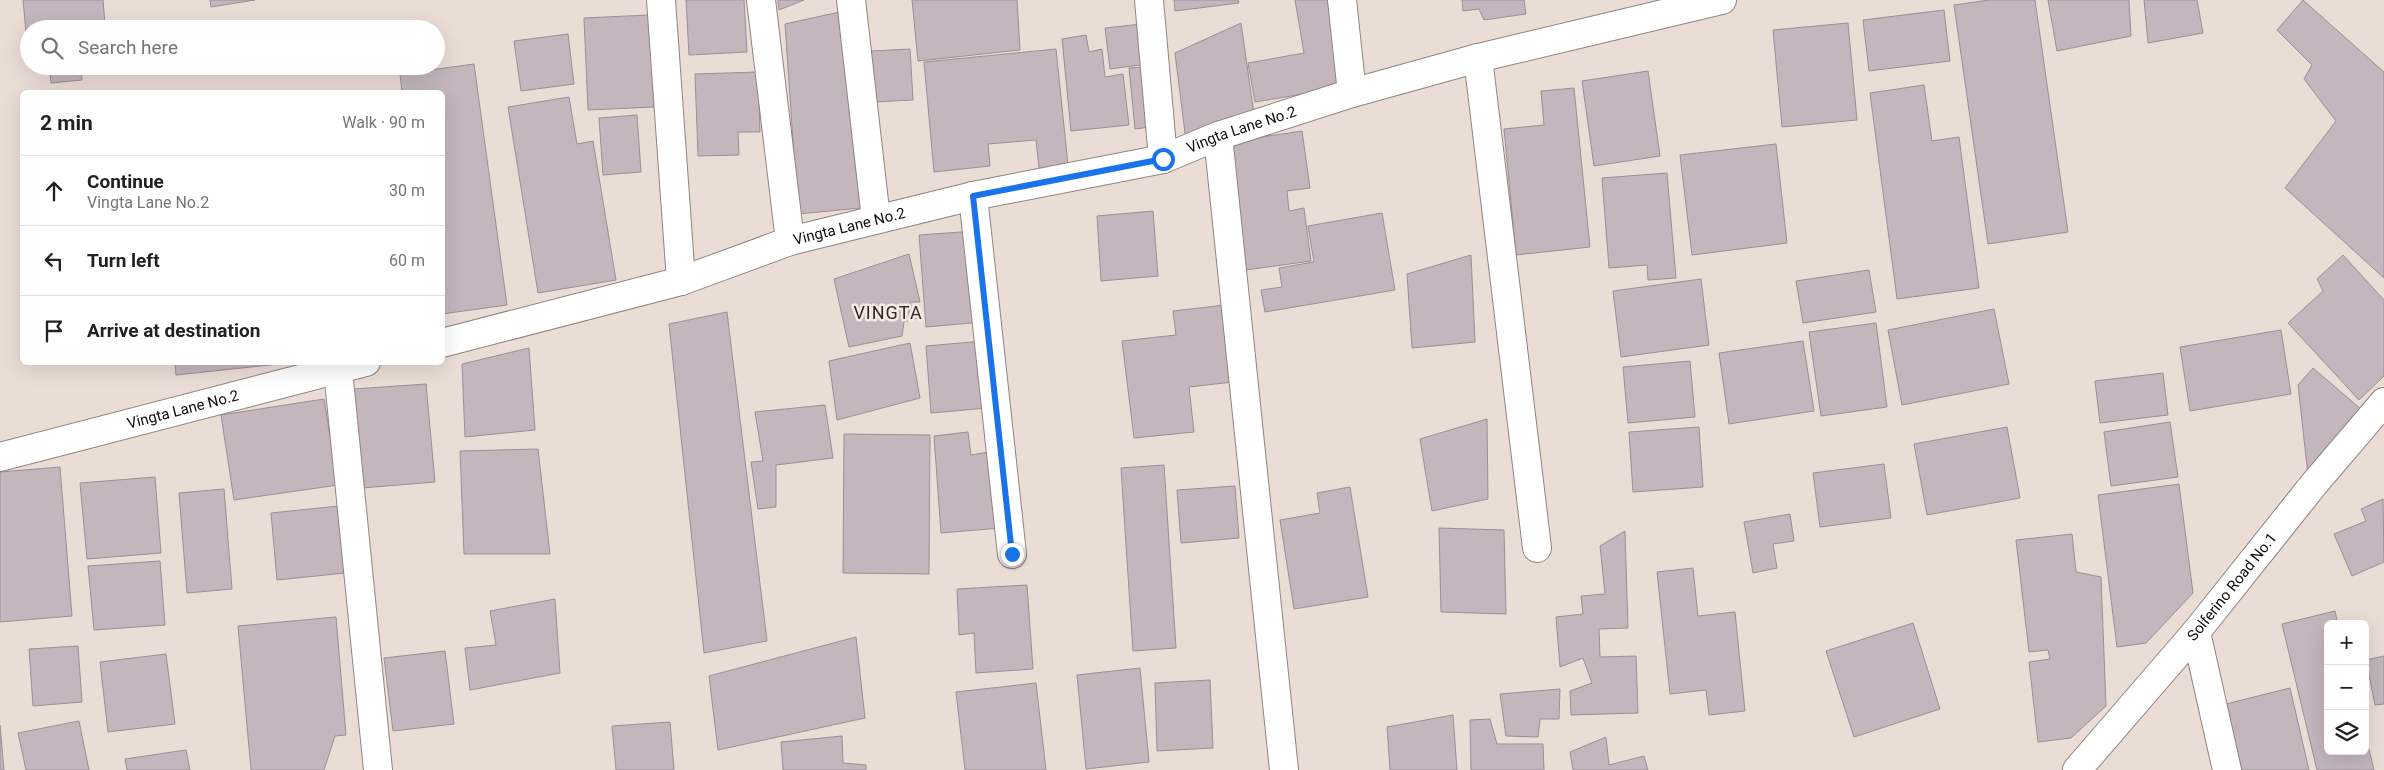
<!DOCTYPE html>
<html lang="en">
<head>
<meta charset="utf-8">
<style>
  :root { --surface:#fff; --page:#f6f6f6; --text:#202124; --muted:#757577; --line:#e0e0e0 }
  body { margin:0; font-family:Roboto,sans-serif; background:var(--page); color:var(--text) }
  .controls { position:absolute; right:15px; bottom:15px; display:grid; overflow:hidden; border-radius:8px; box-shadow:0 5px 20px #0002 }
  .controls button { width:45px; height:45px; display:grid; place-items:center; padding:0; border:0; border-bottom:1px solid var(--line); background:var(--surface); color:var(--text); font:25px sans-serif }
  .stop { position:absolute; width:15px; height:15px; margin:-11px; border:4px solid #1a73e8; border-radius:50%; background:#fff }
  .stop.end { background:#1a73e8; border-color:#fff; box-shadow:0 1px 5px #0008 }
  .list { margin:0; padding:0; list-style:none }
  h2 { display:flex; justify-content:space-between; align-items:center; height:65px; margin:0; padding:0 20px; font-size:21px }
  h2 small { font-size:16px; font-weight:400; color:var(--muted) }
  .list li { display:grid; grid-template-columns:32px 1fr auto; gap:15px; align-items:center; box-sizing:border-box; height:70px; padding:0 20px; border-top:1px solid var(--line) }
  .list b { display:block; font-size:19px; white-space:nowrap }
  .list p { margin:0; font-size:16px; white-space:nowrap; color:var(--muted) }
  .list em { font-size:16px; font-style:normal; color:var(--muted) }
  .icon { flex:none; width:28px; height:28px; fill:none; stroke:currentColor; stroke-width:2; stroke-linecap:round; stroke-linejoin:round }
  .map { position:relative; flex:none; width:2384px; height:770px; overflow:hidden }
  .search { position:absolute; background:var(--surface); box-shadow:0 5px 20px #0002; left:20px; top:20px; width:425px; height:55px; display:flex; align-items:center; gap:12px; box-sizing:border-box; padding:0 18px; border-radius:28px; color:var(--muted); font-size:19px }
  .panel { position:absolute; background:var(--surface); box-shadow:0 5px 20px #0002; left:20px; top:90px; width:425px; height:275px; border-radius:8px }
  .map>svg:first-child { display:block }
  .building { fill:#c3b6bd; stroke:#9b8f95 }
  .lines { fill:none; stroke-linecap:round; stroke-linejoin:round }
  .minor-casing { stroke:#90847d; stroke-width:30 }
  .minor { stroke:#fff; stroke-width:28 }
  .route { stroke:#1a73e8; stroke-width:6 }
  .labels { text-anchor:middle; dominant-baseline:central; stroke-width:5; stroke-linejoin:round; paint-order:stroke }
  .street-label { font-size:15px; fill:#110d0a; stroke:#f7eae3 }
  .quarter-label { font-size:18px; letter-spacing:1px; fill:#332924; stroke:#f7eae3 }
</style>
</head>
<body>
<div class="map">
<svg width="2384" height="770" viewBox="0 0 2384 770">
  <rect width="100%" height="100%" fill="#eaddd6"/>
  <path class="building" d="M 23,0 L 103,0 L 105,24 L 55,29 L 29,29 L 29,31 L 26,32 Z
    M 210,0 L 255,0 L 211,7 Z
    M 686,0 L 744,0 L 747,52 L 689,55 Z
    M 778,0 L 804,0 L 779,10 Z
    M 912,0 L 1017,0 L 1020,50 L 918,61 Z
    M 1174,0 L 1238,0 L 1239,3 L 1175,11 Z
    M 1295,0 L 1330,0 L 1345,87 L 1255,102 L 1248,63 L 1304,53 Z
    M 1462,0 L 1524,0 L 1526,14 L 1484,20 L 1479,9 L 1463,11 Z
    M 1989,0 L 2035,0 L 2068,232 L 1988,244 L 1954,5 Z
    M 2048,0 L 2129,0 L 2131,36 L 2057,51 Z
    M 2144,0 L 2197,0 L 2203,33 L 2148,43 Z
    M 2303,0 L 2384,72 L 2384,278 L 2285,188 L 2336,121 L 2304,79 L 2312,65 L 2277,30 Z
    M 1944,10 L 1950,61 L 1869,71 L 1863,20 Z
    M 844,11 L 861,208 L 798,214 L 785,24 Z
    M 649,15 L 654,107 L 588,110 L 584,18 Z
    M 1241,23 L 1254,114 L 1186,141 L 1175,53 Z
    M 1848,23 L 1857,120 L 1782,127 L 1773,30 Z
    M 1142,24 L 1147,64 L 1110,69 L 1105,28 Z
    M 568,34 L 574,84 L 521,91 L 514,41 Z
    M 1086,35 L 1089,52 L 1102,49 L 1105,77 L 1123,74 L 1129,125 L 1071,131 L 1062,39 Z
    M 910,49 L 913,100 L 873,102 L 871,51 Z
    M 1056,49 L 1068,165 L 1039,168 L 1036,140 L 988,144 L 990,166 L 934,172 L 924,62 Z
    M 474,64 L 507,305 L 442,314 L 442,92 L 402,92 L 400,74 Z
    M 49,66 L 81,66 L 82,80 L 51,83 Z
    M 1152,66 L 1157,126 L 1135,129 L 1129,68 Z
    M 1648,71 L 1660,156 L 1594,166 L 1582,81 Z
    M 758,72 L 760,132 L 738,132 L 739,155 L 698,156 L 695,74 Z
    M 1924,85 L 1932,141 L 1959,137 L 1979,288 L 1897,299 L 1870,93 Z
    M 1574,88 L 1590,247 L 1516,255 L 1504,129 L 1544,125 L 1541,91 Z
    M 569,97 L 577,144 L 593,141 L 616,280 L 538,293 L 508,107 Z
    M 637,115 L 641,172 L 603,175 L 599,118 Z
    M 1302,131 L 1310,188 L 1287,191 L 1289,211 L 1304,208 L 1311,261 L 1246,270 L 1228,142 Z
    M 1776,144 L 1787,243 L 1692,255 L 1680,155 Z
    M 1667,173 L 1676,278 L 1648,280 L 1647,265 L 1609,268 L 1602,178 Z
    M 1153,211 L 1158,276 L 1101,281 L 1097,216 Z
    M 1382,213 L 1395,290 L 1265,312 L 1261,290 L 1282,287 L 1279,268 L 1314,262 L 1308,226 Z
    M 975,231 L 983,322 L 926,327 L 919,235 Z
    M 909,254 L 920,302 L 910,302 L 917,318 L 904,322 L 902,336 L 849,347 L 834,279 Z
    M 1471,255 L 1475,342 L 1412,348 L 1407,274 Z
    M 2343,255 L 2384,300 L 2384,376 L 2359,400 L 2288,323 L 2323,291 L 2317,279 Z
    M 1869,270 L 1876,312 L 1803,323 L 1796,281 Z
    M 1701,279 L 1709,345 L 1621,357 L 1613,291 Z
    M 1225,305 L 1233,382 L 1189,387 L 1194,432 L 1134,438 L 1122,341 L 1176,335 L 1173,311 Z
    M 1994,309 L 2009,384 L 1902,405 L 1888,330 Z
    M 727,312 L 767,641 L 704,653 L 669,324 Z
    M 1876,323 L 1887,407 L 1821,416 L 1809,332 Z
    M 2281,330 L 2291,394 L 2190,411 L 2180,347 Z
    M 983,341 L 988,408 L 931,413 L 926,346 Z
    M 1803,341 L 1814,411 L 1729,424 L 1719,353 Z
    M 910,343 L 920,398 L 837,420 L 829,361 Z
    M 529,348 L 535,430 L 465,437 L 462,364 Z
    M 1690,361 L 1695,417 L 1628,423 L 1623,367 Z
    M 175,362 L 298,362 L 176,375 Z
    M 2313,368 L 2362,410 L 2308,475 L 2298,385 Z
    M 2163,373 L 2168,415 L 2100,423 L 2095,381 Z
    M 426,384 L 435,482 L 362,488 L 354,389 Z
    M 324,399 L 338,485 L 234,500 L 221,415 Z
    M 825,405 L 833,458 L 776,465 L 776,507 L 758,509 L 751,462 L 763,461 L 755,412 Z
    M 1487,419 L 1488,499 L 1432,511 L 1420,439 Z
    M 2170,422 L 2178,477 L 2111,486 L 2104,432 Z
    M 1699,427 L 1703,487 L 1633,492 L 1629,432 Z
    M 2007,427 L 2020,498 L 1927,515 L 1914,444 Z
    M 968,432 L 971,455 L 995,451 L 1001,528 L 941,533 L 934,436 Z
    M 844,434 L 930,435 L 929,574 L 843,573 Z
    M 538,449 L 550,554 L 464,554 L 460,451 Z
    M 1884,464 L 1891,518 L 1820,527 L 1813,473 Z
    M 1164,465 L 1176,648 L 1133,651 L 1121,468 Z
    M 60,467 L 72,616 L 0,622 L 0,472 Z
    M 155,477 L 161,553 L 87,559 L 80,483 Z
    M 2179,484 L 2193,593 L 2146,643 L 2117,647 L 2098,495 Z
    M 1235,486 L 1239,538 L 1181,543 L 1177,490 Z
    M 1350,487 L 1368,597 L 1294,609 L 1280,520 L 1320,513 L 1317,493 Z
    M 224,489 L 232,589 L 187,593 L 179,493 Z
    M 2383,499 L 2384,562 L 2352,576 L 2334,534 L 2366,521 L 2361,509 Z
    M 339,506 L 345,573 L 277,580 L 271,513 Z
    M 1790,514 L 1794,541 L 1773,544 L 1777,568 L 1753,573 L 1744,522 Z
    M 1439,528 L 1504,530 L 1506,614 L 1441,612 Z
    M 1625,531 L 1628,628 L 1599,629 L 1600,657 L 1636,656 L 1638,713 L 1571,715 L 1570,691 L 1592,683 L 1583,658 L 1560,667 L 1556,617 L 1583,614 L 1581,596 L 1605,594 L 1600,546 Z
    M 2072,534 L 2076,572 L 2101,577 L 2106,706 L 2071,738 L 2038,742 L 2029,662 L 2050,659 L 2048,650 L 2029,652 L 2016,540 Z
    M 160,561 L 165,625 L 94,630 L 88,566 Z
    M 1693,568 L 1698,616 L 1735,612 L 1745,711 L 1709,715 L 1706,690 L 1670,694 L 1657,572 Z
    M 1027,585 L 1033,669 L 976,673 L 974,633 L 959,635 L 957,589 Z
    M 555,599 L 560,673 L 470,690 L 465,648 L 496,645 L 490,611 Z
    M 2335,611 L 2338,624 L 2328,624 L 2328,751 L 2365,751 L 2365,733 L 2374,770 L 2317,770 L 2282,624 Z
    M 336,617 L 346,735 L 335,736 L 324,770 L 251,770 L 238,626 Z
    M 1913,623 L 1940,709 L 1854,737 L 1826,651 Z
    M 856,637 L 865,718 L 718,750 L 709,676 Z
    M 78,646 L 82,702 L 33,706 L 29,649 Z
    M 445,651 L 454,724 L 393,731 L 384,658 Z
    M 166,654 L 175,724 L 108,732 L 100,662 Z
    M 2384,656 L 2384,704 L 2375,705 L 2366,660 Z
    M 1140,668 L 1149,762 L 1086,769 L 1077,675 Z
    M 1210,680 L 1213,748 L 1157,751 L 1155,683 Z
    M 1036,683 L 1046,770 L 965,770 L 956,692 Z
    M 2290,688 L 2309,770 L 2241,770 L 2226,704 Z
    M 1560,689 L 1559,719 L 1540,719 L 1538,737 L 1506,736 L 1500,694 Z
    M 1453,715 L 1457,770 L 1390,770 L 1387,727 Z
    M 1490,719 L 1497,744 L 1543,744 L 1544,770 L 1471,770 L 1470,720 Z
    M 79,721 L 89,770 L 26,770 L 18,733 Z
    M 670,722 L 674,770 L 616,770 L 612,726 Z
    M 0,725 L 4,770 L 0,770 Z
    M 842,736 L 843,763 L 866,765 L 866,770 L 783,770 L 781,742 Z
    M 1606,737 L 1609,765 L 1644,756 L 1648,770 L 1573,770 L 1570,752 Z
    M 186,750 L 190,770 L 127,770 L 125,759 Z"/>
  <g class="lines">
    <defs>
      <g id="minor">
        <path d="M 661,0 L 681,281"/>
        <path d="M 761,0 L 790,241"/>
        <path d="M 851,0 L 876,219"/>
        <path d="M 1149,0 L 1163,159"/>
        <path d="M 1342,0 L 1352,93"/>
        <path d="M 1478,58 L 1537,548"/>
        <path d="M 1218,136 L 1284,770"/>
        <path d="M 973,196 L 1012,554"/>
        <path id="s1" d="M 442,343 L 681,281 L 790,241 L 973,196 L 1163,159 L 1218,136 L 1352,93 L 1478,58 L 1722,0"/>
        <path d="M 338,370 L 378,770"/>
        <path id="s2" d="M 0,457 L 366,362"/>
        <path d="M 2196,632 L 2227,770"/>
        <path id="s3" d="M 2077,770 L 2196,632 L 2314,484 L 2384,402"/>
      </g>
    </defs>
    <use href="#minor" class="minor-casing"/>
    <use href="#minor" class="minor"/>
  </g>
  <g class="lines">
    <path class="route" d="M 1012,554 L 973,196 L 1163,159"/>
  </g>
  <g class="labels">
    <g class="street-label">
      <text stroke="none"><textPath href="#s1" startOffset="829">Vingta Lane No.2</textPath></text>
      <text stroke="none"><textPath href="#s1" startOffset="424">Vingta Lane No.2</textPath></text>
      <text stroke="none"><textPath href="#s2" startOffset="189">Vingta Lane No.2</textPath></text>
      <text stroke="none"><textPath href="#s3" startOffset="240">Solferino Road No.1</textPath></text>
    </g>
    <g class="quarter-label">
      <text x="888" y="312">VINGTA</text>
    </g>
  </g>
</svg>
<div class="controls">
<button>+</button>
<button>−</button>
<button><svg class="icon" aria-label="layers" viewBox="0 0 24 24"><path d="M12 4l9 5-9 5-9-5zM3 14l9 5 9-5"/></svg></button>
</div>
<div class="stop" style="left:1163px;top:159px"></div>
<div class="stop end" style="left:1012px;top:554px"></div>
<div class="search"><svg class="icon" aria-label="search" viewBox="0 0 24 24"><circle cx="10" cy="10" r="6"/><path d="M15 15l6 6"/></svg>Search here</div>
<section class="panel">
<h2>2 min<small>Walk · 90 m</small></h2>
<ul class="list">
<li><svg class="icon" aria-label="ahead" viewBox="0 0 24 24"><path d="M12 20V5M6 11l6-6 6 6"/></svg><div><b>Continue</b><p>Vingta Lane No.2</p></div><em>30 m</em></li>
<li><svg class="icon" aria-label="left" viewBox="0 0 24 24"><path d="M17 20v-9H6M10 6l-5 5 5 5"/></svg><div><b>Turn left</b></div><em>60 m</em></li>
<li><svg class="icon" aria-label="arrive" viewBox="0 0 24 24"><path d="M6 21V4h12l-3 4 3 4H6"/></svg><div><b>Arrive at destination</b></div></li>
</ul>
</section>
</div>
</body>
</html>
